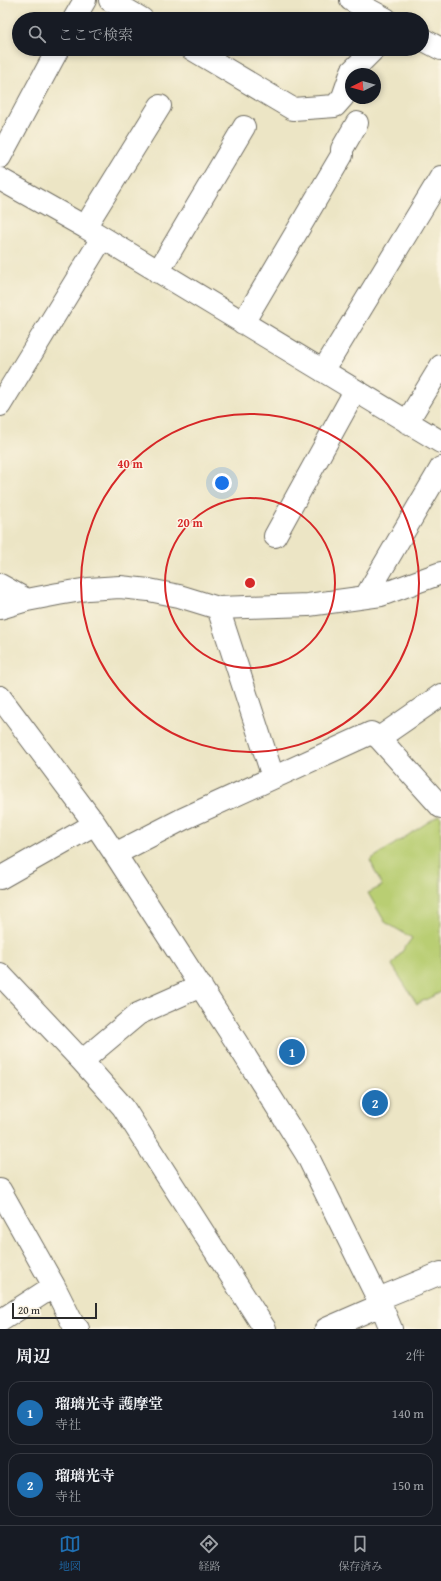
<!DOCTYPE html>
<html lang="ja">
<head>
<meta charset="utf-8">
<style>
  :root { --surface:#171b24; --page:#242831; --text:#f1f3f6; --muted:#9ea1a6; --line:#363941; --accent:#1f6fb2 }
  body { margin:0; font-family:"Gentium Book Plus","Noto Serif JP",serif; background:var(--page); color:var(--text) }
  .compass { position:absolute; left:345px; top:68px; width:36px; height:36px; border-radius:50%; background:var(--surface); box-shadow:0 2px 6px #0003; rotate:265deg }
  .scale { position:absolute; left:12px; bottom:10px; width:85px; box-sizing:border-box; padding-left:4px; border:2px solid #2b2b2b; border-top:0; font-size:11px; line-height:14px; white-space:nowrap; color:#2b2b2b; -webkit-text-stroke:3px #fcf5e5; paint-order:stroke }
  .you { position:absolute; left:222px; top:483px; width:14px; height:14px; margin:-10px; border:3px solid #fff; border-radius:50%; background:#1a73e8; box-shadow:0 0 0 6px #1a73e833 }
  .badge { display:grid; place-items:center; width:26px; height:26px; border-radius:50%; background:var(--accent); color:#fff; font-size:13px; font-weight:700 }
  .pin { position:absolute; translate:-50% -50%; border:2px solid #fff; box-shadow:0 1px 4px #0006 }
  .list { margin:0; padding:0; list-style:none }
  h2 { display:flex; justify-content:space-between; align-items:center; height:52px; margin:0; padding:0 16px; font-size:17px }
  h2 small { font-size:13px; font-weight:400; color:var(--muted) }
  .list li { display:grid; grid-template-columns:26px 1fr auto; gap:12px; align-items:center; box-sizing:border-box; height:64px; margin:0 8px 8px; padding:0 8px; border:1px solid var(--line); border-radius:12px }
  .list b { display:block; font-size:15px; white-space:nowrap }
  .list p { margin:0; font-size:13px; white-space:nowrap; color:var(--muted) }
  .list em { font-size:13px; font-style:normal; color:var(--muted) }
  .icon { flex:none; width:22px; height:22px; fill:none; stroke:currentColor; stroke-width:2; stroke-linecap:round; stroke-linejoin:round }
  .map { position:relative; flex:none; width:441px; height:1329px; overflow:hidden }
  .search { position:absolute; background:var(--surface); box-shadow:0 2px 6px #0003; left:12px; right:12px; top:12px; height:44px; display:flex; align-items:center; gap:10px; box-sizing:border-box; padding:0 14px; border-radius:22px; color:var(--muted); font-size:15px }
  .sheet { height:196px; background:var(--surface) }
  nav { display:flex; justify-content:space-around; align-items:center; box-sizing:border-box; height:56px; border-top:1px solid var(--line); background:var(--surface); font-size:11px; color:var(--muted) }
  nav a { display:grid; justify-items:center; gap:2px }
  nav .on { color:var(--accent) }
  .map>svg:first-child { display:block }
  .green { fill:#b9ce73; stroke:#727c4f }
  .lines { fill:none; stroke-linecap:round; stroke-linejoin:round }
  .minor-casing { stroke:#6f6c61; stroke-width:24 }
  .minor { stroke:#fff; stroke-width:22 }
  .ring { fill:none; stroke:#d62828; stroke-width:2 }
  .centre { fill:#d62828; stroke:#fcf5e5; stroke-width:2 }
  .ring-label { font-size:12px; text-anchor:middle; font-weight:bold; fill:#d62828; stroke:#fcf5e5; stroke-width:3; stroke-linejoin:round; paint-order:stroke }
</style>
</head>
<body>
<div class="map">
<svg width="441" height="1329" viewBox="0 0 441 1329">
  <rect width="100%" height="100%" fill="#fcf5e5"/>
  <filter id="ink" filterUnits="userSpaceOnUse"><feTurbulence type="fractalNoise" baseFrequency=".025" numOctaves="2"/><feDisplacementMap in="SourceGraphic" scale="8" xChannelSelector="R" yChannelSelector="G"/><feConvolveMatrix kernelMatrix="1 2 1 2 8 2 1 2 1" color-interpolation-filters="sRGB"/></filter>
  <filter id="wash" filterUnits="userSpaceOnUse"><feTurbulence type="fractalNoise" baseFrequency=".012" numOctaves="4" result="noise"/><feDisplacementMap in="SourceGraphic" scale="16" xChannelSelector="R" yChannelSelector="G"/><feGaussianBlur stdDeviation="0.9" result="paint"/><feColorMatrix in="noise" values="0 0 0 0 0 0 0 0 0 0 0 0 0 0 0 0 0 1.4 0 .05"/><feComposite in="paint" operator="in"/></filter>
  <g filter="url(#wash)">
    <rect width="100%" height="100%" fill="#ece5c5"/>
    <path class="green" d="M 439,815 L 441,817 L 441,992 L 417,1004 L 392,965 L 412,938 L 385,922 L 368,893 L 382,886 L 370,860 Z"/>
  </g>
  <g filter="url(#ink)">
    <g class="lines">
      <defs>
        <path id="minor" d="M 110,0 L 142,19
          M 351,0 L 386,19
          M 74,19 L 85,0
          M 422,39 L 441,49
          M 192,49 L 293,109 L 335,106 L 343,97 L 352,71 L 374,49
          M 0,157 L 58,49
          M 0,179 L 85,227 L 441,442
          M 85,227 L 160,106
          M 158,272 L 244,127
          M 243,323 L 342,155 L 342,149 L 357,123
          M 323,371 L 441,177
          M 0,405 L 102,238
          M 407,422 L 441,366
          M 275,536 L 355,391
          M 0,585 L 27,600
          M 366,596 L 441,468
          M 0,608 L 27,600 L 58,594 L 88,589 L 120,587 L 149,590 L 179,596 L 218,608 L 308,605 L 381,595 L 441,573
          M 218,608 L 273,777
          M 0,697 L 95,824 L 115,854 L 235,1040 L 307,1155 L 381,1305 L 391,1329
          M 379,738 L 441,695
          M 115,854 L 183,819 L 371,733 L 379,738 L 441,807
          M 0,878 L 95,824
          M 0,974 L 82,1061 L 123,1107 L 265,1329
          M 82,1061 L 138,1014 L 201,986
          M 0,1190 L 54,1286 L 73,1324 L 78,1329
          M 378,1299 L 441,1273
          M 0,1321 L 54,1286
          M 326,1329 L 381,1305"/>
      </defs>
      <use href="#minor" class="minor-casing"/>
      <use href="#minor" class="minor"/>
    </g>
  </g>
  <g class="ring">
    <circle cx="250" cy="583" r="85"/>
    <circle cx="250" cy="583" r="169"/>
  </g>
  <circle cx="250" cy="583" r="6" class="centre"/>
  <g class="ring-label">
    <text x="130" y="468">40 m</text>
    <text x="190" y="527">20 m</text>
  </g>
</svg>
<svg class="compass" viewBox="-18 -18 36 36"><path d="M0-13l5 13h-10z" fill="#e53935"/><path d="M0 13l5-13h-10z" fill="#9ea1a6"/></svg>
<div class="scale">20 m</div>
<div class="you"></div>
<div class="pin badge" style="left:292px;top:1052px">1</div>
<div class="pin badge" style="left:375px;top:1103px">2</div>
<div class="search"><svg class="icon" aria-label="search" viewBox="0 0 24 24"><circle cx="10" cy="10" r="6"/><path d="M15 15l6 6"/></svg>ここで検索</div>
</div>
<section class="sheet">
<h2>周辺<small>2件</small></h2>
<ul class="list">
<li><span class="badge">1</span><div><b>瑠璃光寺 護摩堂</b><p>寺社</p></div><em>140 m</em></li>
<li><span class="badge">2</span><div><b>瑠璃光寺</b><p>寺社</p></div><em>150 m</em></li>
</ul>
</section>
<nav>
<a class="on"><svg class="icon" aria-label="map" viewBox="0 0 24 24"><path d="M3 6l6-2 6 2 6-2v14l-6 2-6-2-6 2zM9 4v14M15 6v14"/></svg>地図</a>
<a><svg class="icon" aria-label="directions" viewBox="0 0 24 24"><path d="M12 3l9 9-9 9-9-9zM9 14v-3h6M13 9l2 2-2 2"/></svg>経路</a>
<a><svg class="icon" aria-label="saved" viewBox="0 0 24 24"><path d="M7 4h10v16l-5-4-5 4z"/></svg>保存済み</a>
</nav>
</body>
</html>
